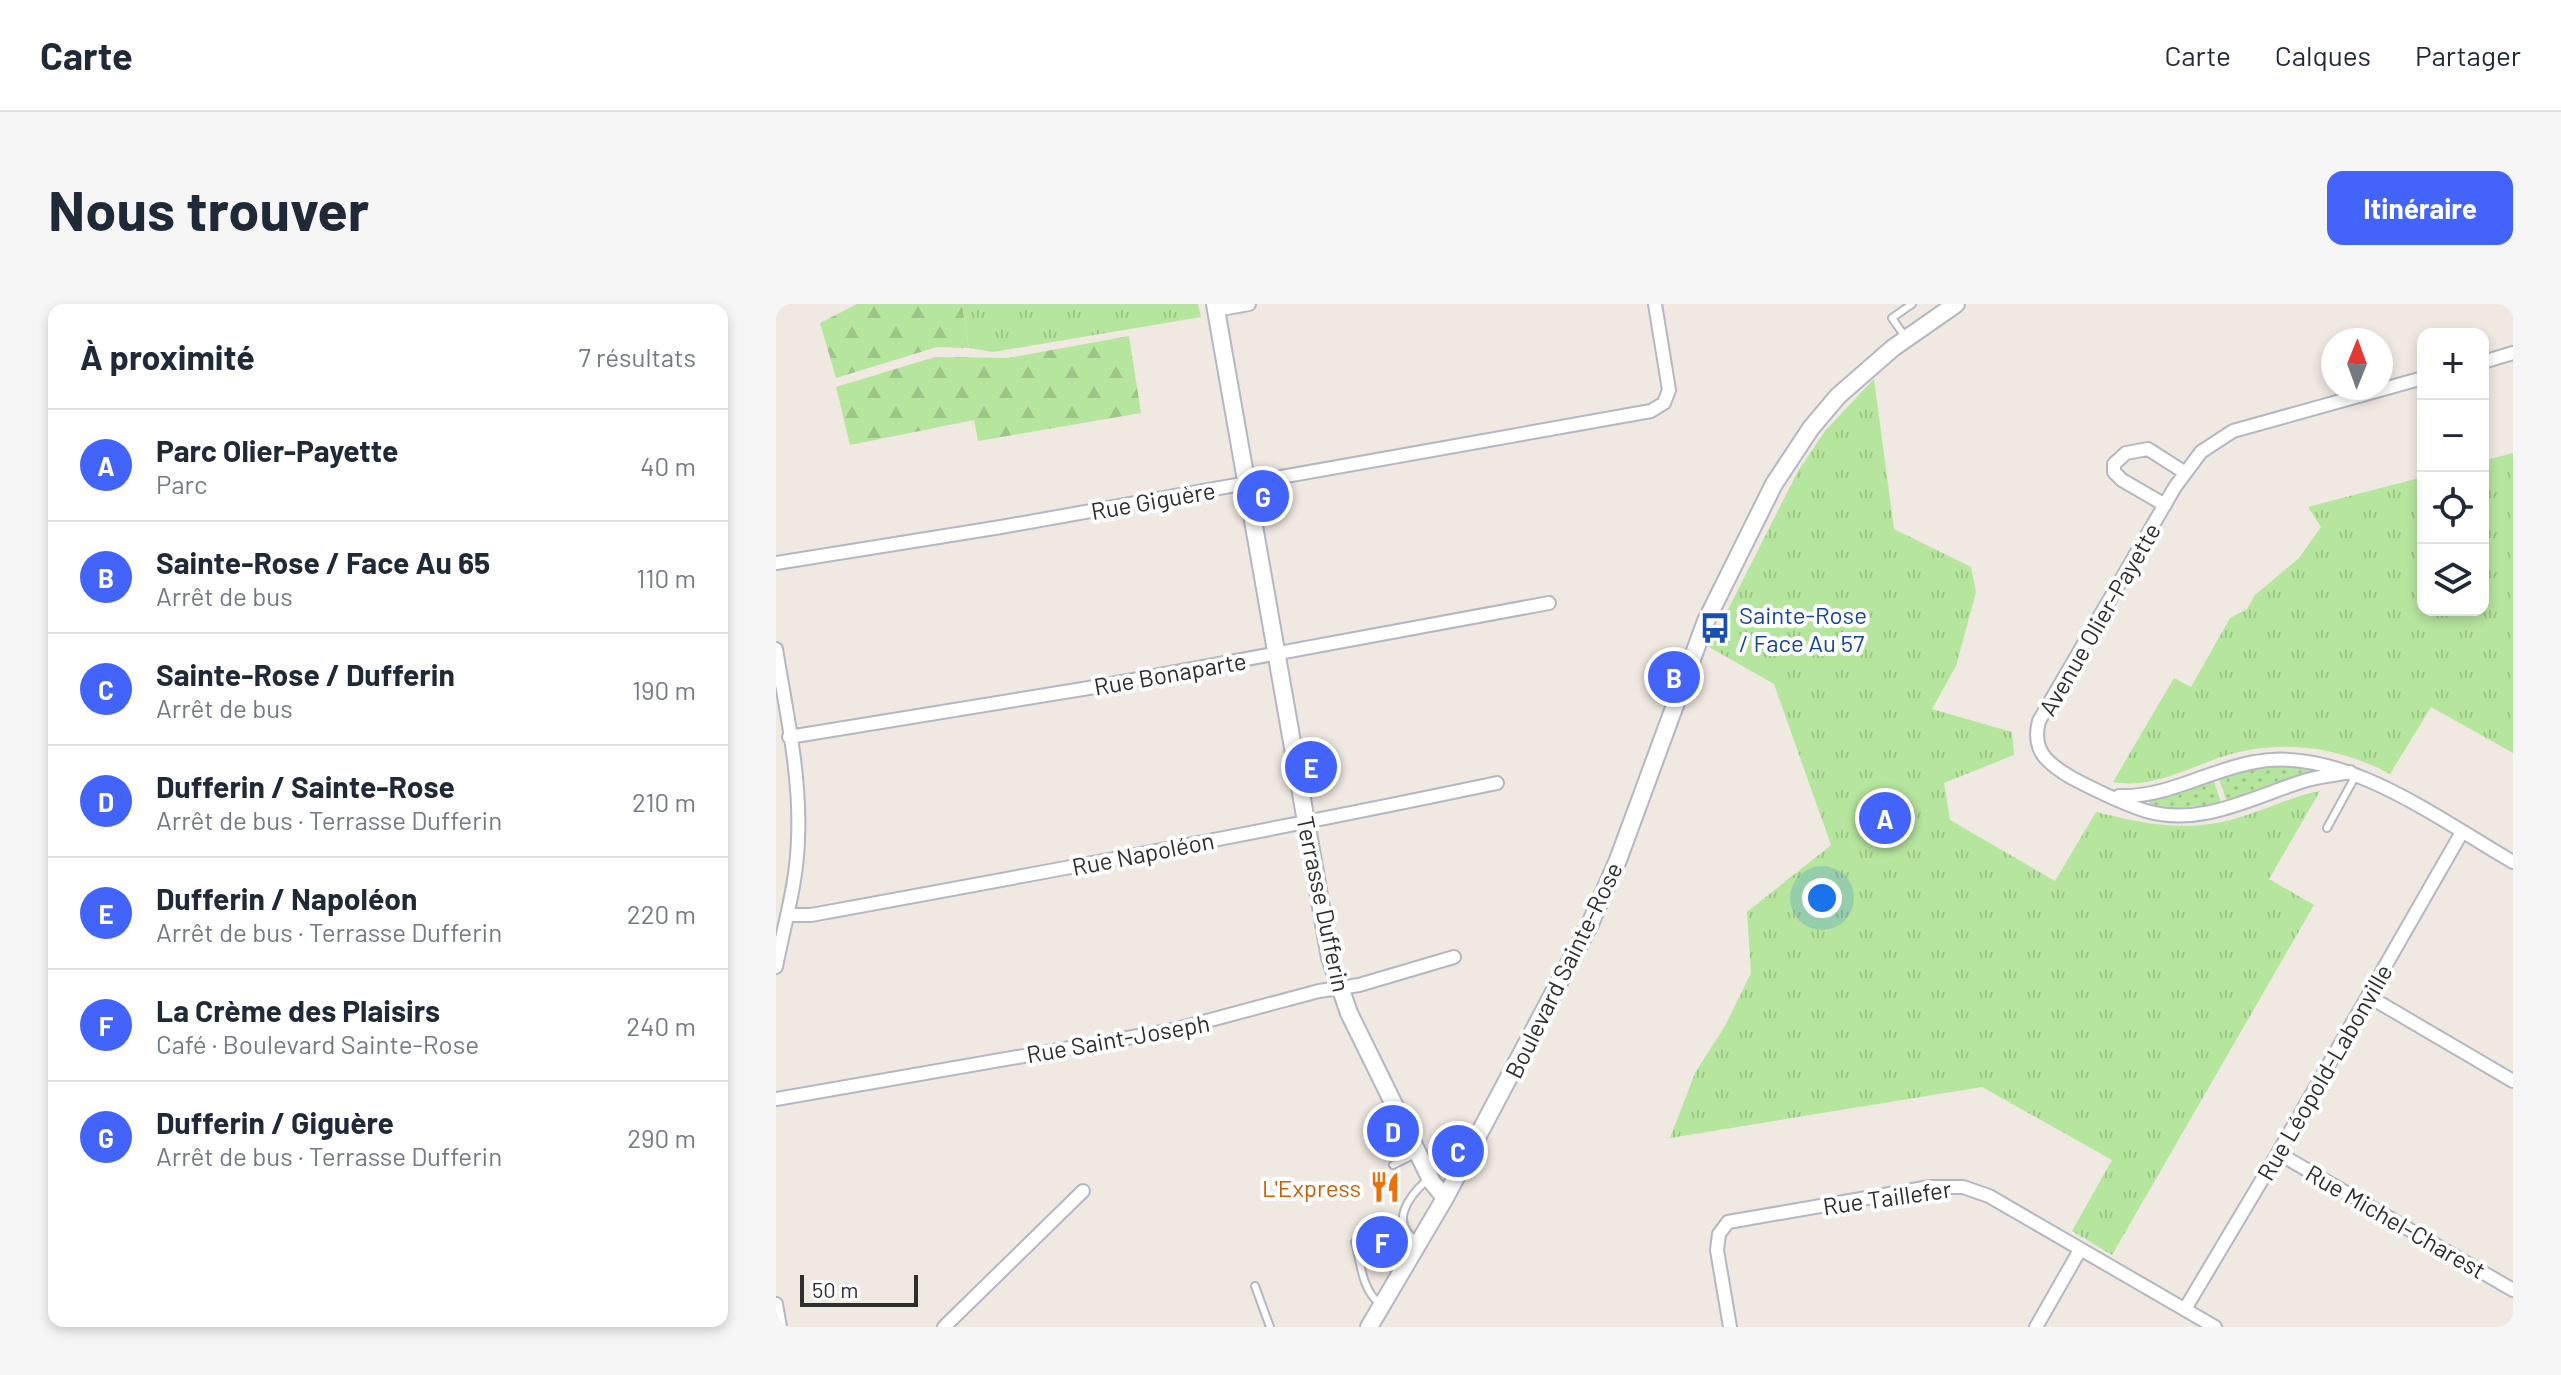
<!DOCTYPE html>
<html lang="fr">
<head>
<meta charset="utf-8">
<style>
  :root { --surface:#fff; --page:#f6f6f7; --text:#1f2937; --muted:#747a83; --line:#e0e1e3; --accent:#4264fb }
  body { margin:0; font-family:Barlow,sans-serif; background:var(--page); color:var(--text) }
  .controls { position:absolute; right:24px; top:24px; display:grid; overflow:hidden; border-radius:16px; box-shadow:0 4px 12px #0003 }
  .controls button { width:72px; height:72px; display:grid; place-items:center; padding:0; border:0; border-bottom:2px solid var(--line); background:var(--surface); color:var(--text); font:40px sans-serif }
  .compass { position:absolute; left:1545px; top:24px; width:72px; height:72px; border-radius:50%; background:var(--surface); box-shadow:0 4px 12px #0003; rotate:1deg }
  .scale { position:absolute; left:24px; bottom:20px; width:118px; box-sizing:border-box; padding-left:8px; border:4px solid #2e2e2e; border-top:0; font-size:22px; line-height:28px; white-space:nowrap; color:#2e2e2e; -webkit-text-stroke:6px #fff; paint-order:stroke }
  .you { position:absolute; left:1046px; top:594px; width:28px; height:28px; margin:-20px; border:6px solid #fff; border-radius:50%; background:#1a73e8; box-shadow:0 0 0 12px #1a73e833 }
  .badge { display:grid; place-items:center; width:52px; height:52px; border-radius:50%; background:var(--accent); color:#fff; font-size:26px; font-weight:700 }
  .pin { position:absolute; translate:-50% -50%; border:4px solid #fff; box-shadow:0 2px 8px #0006 }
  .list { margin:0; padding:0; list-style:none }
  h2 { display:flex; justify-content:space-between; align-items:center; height:104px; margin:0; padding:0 32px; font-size:34px }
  h2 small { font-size:26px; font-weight:400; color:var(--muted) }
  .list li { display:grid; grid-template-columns:52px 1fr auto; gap:24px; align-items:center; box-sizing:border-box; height:112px; padding:0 32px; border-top:2px solid var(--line) }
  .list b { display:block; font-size:30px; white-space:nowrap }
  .list p { margin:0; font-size:26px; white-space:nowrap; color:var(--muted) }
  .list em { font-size:26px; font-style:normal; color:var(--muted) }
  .icon { flex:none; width:44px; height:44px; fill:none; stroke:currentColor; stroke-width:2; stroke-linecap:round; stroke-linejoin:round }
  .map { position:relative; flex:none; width:1737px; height:1023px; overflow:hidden; border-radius:16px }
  header { display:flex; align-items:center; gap:48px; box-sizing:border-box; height:112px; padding:0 40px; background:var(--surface); border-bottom:2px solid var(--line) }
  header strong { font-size:38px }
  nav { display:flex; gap:44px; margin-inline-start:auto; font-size:28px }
  .intro { display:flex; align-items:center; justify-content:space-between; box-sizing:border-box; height:192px; padding:0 48px }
  h1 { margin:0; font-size:56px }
  .button { padding:20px 36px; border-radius:16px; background:var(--accent); color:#fff; font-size:28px; font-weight:700 }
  main { display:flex; gap:48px; padding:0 48px }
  aside { flex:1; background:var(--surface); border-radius:16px; box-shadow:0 4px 12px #0003 }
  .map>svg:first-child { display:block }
  .grass { fill:url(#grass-dots) }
  .forest { fill:url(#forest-firs) }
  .park { fill:url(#park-tufts) }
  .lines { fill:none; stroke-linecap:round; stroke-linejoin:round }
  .service-casing { stroke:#b4b7c1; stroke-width:10 }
  .minor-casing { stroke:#b4b7c1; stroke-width:16 }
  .tertiary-casing { stroke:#b4b7c1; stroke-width:20 }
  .service { stroke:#fff; stroke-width:6 }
  .minor { stroke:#fff; stroke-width:12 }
  .tertiary { stroke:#fff; stroke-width:16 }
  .labels { text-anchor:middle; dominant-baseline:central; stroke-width:8; stroke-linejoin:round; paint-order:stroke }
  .street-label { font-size:24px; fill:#2e2e2e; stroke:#fff }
  .transit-label { font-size:24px; fill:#164399; stroke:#fff; text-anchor:start }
  .food-label { font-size:24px; fill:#c56008; stroke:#fff; text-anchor:end }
</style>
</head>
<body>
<header>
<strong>Carte</strong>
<nav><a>Carte</a><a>Calques</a><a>Partager</a></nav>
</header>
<div class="intro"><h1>Nous trouver</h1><a class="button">Itinéraire</a></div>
<main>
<aside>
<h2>À proximité<small>7 résultats</small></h2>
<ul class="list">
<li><span class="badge">A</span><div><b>Parc Olier-Payette</b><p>Parc</p></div><em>40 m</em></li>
<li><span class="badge">B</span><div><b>Sainte-Rose / Face Au 65</b><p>Arrêt de bus</p></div><em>110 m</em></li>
<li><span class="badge">C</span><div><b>Sainte-Rose / Dufferin</b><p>Arrêt de bus</p></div><em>190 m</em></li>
<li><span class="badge">D</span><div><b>Dufferin / Sainte-Rose</b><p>Arrêt de bus · Terrasse Dufferin</p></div><em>210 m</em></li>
<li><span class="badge">E</span><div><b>Dufferin / Napoléon</b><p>Arrêt de bus · Terrasse Dufferin</p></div><em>220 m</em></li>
<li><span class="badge">F</span><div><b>La Crème des Plaisirs</b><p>Café · Boulevard Sainte-Rose</p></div><em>240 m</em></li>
<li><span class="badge">G</span><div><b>Dufferin / Giguère</b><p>Arrêt de bus · Terrasse Dufferin</p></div><em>290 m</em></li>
</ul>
</aside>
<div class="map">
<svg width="1737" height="1023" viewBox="0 0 1737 1023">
  <defs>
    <pattern id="grass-dots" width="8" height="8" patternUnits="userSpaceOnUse" patternTransform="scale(2)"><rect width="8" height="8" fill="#b6e59e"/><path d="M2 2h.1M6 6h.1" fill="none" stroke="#9dc588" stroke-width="1.8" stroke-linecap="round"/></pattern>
    <pattern id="forest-firs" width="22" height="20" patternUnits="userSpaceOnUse" patternTransform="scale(2)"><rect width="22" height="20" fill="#b6e59e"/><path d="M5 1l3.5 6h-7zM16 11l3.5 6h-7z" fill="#9dc588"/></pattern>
    <pattern id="park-tufts" width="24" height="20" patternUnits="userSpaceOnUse" patternTransform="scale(2)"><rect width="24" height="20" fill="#b6e59e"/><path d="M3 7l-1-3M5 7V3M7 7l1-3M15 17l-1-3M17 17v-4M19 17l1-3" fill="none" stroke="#9dc588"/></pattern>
  </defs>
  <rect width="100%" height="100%" fill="#efe9e1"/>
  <path class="grass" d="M 1501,462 L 1540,464 L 1541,468 L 1451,498 L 1443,475 L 1471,466 Z
    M 1438,477 L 1445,499 L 1403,504 L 1373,500 L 1374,496 Z"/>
  <path class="forest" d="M 81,0 L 186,0 L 193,44 L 161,43 L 60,74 L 44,19 Z
    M 353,32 L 365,109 L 202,137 L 198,116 L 74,141 L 60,83 L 159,53 L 232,54 Z"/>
  <path class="park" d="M 186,0 L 422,0 L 425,13 L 217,48 L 193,44 Z
    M 1098,75 L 1118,225 L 1195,263 L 1200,288 L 1180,362 L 1156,405 L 1236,428 L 1238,451 L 1168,479 L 1174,516 L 1279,577 L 1320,508 C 1369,520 1412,529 1461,514 C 1489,506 1516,492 1544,487 L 1493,575 L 1538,601 L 1336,951 L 1296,927 L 1336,856 L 1206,783 L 894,834 L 919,769 L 949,722 L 975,669 L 971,608 L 1055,541 L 998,380 L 933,343 L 1022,167 L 1049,127 Z
    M 1737,149 L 1737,449 L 1655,403 L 1614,470 C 1562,442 1502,434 1445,453 C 1410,465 1375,485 1337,478 L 1398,374 L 1415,383 L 1454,314 L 1471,305 L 1479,291 L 1523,254 L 1545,223 L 1532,203 L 1647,173 L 1647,306 L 1707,306 L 1707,157 Z"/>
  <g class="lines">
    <defs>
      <path id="service" d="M 1130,34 L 1116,14 L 1136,0
        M 1551,524 L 1580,471
        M 617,861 L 641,849
        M 579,938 C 585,960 586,986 604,1000
        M 643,938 C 612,920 632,893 651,876
        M 479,982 L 494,1023"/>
      <path id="minor" d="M 440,6 L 473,0
        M 1707,58 L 1737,49
        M 1389,201 L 1346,176 L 1338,168 L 1338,160 L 1350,149 L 1372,145 L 1408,168
        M 0,259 L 225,223 L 875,107 L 888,99 L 893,86 L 879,0
        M 0,345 C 10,407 25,472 22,535 C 21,579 8,621 0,663
        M 13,433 L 319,383 L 773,299
        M 1574,468 C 1560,471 1545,472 1531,476 C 1478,492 1427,523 1370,507 C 1345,499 1319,486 1296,474 C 1272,460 1255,447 1263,417 L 1399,183 L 1425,148 L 1457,127 L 1647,74
        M 1343,492 C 1391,494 1432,466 1479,458 C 1566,441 1664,516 1737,558
        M 11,611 L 35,611 C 264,569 493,527 721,479
        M 1592,692 L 1737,777
        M 0,795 L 397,726 L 543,687 L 583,681 L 678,653
        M 1502,849 L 1737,986
        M 0,1000 L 4,1023
        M 1409,1005 L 1502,849 L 1686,528
        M 168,1023 L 307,887
        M 954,1023 L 941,946 L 943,930 L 952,918 L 1154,883 L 1187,883 L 1213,892 L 1439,1023
        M 1260,1023 L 1304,946"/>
      <path id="tertiary" d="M 439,0 L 554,654 L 573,709 L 656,878 L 669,894
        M 593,1023 L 669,894 L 814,620 L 842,556 L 930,317 L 998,180 L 1035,124 L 1062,92 L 1117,44 L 1180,0"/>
    </defs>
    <use href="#service" class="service-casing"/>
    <use href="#minor" class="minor-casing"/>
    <use href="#tertiary" class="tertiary-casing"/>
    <use href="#service" class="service"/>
    <use href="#minor" class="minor"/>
    <use href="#tertiary" class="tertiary"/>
  </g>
  <defs>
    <symbol id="bus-bare" viewBox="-9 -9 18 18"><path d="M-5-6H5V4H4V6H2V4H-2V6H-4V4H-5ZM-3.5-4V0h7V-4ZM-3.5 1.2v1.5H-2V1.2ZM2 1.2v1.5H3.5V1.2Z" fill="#1a4fb4" stroke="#fff" stroke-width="2.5" paint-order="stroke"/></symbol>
    <symbol id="restaurant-bare" viewBox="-9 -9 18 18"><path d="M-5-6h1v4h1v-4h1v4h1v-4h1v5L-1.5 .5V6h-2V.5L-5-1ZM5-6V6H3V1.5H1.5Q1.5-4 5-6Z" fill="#e8710a" stroke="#fff" stroke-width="2.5" paint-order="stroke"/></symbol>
  </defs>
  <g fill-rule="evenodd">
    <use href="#bus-bare" x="917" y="302" width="44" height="44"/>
    <use href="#restaurant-bare" x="587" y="861" width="44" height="44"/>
  </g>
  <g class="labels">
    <g class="street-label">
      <text transform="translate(377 196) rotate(-10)">Rue Giguère</text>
      <text transform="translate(1323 315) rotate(-60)">Avenue Olier-Payette</text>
      <text transform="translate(394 369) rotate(-10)">Rue Bonaparte</text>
      <text transform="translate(367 549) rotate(-11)">Rue Napoléon</text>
      <text transform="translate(548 600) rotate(78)">Terrasse Dufferin</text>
      <text transform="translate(787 666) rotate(-64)">Boulevard Sainte-Rose</text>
      <text transform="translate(342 734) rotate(-10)">Rue Saint-Joseph</text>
      <text transform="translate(1548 768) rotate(-60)">Rue Léopold-Labonville</text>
      <text transform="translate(1111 893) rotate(-8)">Rue Taillefer</text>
      <text transform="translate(1620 917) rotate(30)">Rue Michel-Charest</text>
    </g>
    <g class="transit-label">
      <text x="963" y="310">Sainte-Rose<tspan x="963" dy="28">/ Face Au 57</tspan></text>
    </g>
    <g class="food-label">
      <text x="585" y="883">L'Express</text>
    </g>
  </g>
</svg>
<div class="controls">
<button>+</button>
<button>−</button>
<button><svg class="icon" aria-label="locate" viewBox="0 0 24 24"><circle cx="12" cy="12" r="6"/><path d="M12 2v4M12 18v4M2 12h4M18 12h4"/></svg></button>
<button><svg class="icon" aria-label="layers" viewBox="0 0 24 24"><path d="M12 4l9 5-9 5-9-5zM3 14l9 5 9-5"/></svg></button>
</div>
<svg class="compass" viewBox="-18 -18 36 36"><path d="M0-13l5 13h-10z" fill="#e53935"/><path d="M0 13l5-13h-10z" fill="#747a83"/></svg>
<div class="scale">50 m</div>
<div class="you"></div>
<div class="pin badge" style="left:1109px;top:514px">A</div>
<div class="pin badge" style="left:898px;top:373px">B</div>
<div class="pin badge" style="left:682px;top:847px">C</div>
<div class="pin badge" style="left:617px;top:827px">D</div>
<div class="pin badge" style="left:535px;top:463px">E</div>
<div class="pin badge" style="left:606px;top:938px">F</div>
<div class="pin badge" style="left:487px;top:192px">G</div>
</div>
</main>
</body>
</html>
